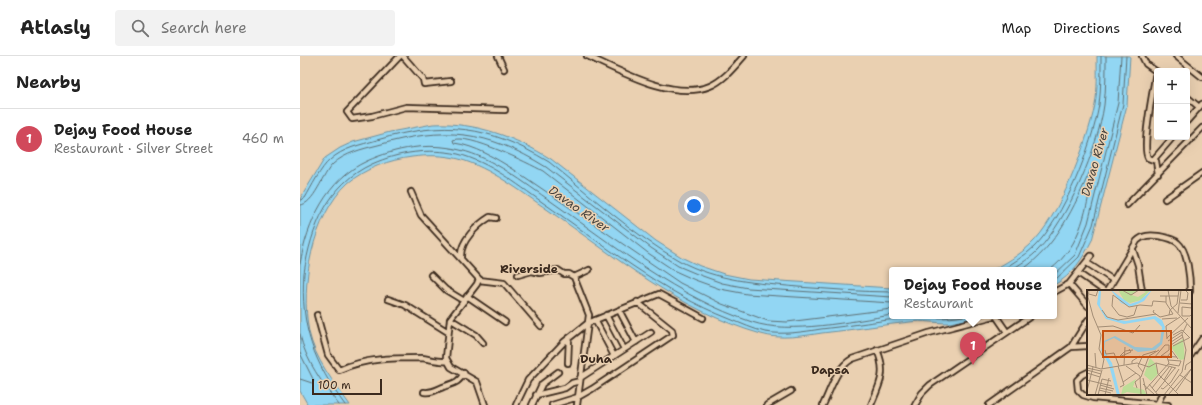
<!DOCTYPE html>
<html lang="en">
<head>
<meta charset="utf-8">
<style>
  :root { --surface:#fff; --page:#f2f2f2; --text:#222; --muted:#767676; --line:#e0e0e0; --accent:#d1495b }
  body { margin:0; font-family:"Shantell Sans",sans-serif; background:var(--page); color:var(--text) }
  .controls { position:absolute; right:12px; top:12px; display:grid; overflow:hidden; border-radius:4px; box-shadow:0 4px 16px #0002 }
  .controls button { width:36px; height:36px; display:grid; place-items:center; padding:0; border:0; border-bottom:1px solid var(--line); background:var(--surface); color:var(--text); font:20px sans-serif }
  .scale { position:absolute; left:12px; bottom:10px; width:70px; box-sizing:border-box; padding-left:4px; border:2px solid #3b2a1e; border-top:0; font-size:11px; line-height:14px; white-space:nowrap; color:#3b2a1e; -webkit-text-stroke:3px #ead0b1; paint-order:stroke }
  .you { position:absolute; left:394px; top:150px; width:14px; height:14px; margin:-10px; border:3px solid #fff; border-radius:50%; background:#1a73e8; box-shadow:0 0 0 6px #1a73e833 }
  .badge { display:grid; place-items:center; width:26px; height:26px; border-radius:50%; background:var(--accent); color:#fff; font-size:13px; font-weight:700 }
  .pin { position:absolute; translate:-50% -33px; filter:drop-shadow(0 1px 2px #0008) }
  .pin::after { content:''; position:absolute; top:21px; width:14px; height:12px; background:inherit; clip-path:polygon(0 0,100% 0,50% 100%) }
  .popup { position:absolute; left:589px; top:211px; width:168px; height:52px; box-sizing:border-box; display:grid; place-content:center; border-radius:4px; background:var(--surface); filter:drop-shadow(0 1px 3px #0005); font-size:13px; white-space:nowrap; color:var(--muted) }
  .popup b { font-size:15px; color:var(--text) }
  .popup::after { content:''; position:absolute; left:50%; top:100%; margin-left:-8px; border:8px solid transparent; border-top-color:var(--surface) }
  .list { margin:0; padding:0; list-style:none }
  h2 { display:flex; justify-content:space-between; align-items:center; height:52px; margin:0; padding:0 16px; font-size:17px }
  h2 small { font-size:13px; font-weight:400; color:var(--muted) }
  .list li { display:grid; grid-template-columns:26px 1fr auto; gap:12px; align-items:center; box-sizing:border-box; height:60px; padding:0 16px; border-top:1px solid var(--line) }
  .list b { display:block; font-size:15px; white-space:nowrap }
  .list p { margin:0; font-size:13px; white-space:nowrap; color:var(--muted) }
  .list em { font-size:13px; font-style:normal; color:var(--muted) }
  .icon { flex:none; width:22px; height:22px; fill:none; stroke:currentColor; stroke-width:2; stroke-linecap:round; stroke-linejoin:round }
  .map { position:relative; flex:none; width:902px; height:349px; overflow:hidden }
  header { display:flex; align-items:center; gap:24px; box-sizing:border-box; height:56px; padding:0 20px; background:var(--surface); border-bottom:1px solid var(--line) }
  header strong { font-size:19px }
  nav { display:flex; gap:22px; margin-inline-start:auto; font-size:14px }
  .search { width:280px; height:36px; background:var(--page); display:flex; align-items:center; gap:10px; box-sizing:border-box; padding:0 14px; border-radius:4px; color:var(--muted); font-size:15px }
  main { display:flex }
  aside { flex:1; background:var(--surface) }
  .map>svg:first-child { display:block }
  .water { fill:#92d6f3; stroke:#6f919e }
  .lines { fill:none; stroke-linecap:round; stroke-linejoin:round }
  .shore { stroke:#5e6f73; stroke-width:1 }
  .minor-casing { stroke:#3b2a1e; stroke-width:8 }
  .minor { stroke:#ead0b1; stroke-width:4.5 }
  .labels { text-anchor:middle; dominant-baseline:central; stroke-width:3; stroke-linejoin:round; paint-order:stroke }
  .water-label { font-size:12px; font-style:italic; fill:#48443e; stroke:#ead0b1 }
  .neighbourhood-label { font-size:12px; font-weight:bold; fill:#3b2a1e; stroke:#ead0b1 }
  .inset-road { fill:none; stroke:#a48e76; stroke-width:1 }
  .view { fill:#c55010; fill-opacity:0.15; stroke:#c55010; stroke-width:2 }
  .inset-edge { fill:none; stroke:#3b2a1e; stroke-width:2 }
</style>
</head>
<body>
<header>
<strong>Atlasly</strong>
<div class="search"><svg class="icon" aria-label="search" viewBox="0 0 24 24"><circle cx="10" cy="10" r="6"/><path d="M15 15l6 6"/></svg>Search here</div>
<nav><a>Map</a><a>Directions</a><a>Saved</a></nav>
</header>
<main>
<aside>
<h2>Nearby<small></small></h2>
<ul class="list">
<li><span class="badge">1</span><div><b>Dejay Food House</b><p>Restaurant · Silver Street</p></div><em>460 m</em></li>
</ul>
</aside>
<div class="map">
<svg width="902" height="349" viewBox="0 0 902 349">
  <rect width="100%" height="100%" fill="#ead0b1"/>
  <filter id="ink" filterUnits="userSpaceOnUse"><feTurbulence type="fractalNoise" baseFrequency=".025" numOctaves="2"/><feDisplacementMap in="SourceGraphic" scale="8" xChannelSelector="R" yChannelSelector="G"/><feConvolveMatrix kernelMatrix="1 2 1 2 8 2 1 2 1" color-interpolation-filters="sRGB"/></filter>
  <g filter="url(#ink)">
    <path class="water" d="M 797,0 L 830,0 L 827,49 L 792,184 C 783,202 773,219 754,229 L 754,214 L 692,214 C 705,208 719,199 730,189 C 759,163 787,87 795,49 C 798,33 797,16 797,0 Z
      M 133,68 C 176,66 215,81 251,103 L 356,185 L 383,202 L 400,210 L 424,218 L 449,223 L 592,232 L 592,260 L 680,260 C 669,263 658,266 648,267 C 635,267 623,264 610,266 C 581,269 551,274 522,277 C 502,280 481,284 461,278 C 380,255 316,201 248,154 C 220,135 191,112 159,103 C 144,99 127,99 112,101 C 89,104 66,112 48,127 C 12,160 0,229 9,276 C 15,303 34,327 50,349 L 8,349 L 0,335 L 0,143 L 25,102 L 40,92 L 53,86 L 90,76 Z"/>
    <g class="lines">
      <path class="shore" d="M 0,144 L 5,142 C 11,132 21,111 30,104 C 43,92 60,89 77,84 C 145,64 188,69 249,106 C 292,140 333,179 380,205 C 417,225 457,227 498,231 C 529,233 561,236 592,236
        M 0,149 C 14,149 23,117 33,108 C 45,97 62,93 78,89 C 145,70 186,74 246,111 L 351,192 L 378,210 L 397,218 L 422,227 L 448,232 L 592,241
        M 0,208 C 7,167 27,123 67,105 C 96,92 128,86 160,94 C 194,102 224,127 252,146 C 316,191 377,241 452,266 C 490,279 552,265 592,259
        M 702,214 C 712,207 725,200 734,191 C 764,162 792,90 799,49 C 801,33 801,16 801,0
        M 711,214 C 720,208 731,202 738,194 C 768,163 798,92 804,49 C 806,33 806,16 806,0
        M 722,214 C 757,190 774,151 791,113 L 793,112 L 794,114 C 786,152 783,188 750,214
        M 754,219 L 775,199 L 788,167 L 818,47 L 821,0
        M 754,225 L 779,201 L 793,169 L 823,48 L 826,0
        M 592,247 L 447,238 L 420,233 L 395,224 L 375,215 L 348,197 L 243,115 C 228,107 168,77 153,84 L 154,87 C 176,90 195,102 213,113 L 380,227 L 422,248 L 468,265 L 487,266 L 592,253
        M 0,278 C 5,304 23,328 39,349
        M 0,297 L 14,325 L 12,327 L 0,323
        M 45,349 C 14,307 0,271 4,217 C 11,172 28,128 72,108 C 99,96 129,92 158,98 C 189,106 217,128 242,146 C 303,188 361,236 430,263 C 442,268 453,273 465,276 C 483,279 503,276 521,273 C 551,270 582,264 613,261 C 630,260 646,264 663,260"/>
      <defs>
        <path id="minor" d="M 100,0 L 47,56 L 52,63 L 72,60 L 106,51 L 205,54
          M 103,0 L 123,23 L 124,28 L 151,25
          M 198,0 L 204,13
          M 287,0 C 320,15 373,45 410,30 C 424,24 434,11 444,0
          M 842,0 L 846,8 L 857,16
          M 876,0 L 902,21
          M 856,15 C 854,31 841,90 848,102 L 856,105 L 858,118
          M 887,41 L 899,51
          M 887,65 L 902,48
          M 854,103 L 873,81
          M 111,136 L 121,159 L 179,223 L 177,228 L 150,263 L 146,302 L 151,311 L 177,326 L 185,349
          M 865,143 L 902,117
          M 827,149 L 902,72
          M 833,194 L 838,209 L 842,235
          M 161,201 C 160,185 177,169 190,161 L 196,162
          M 787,207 L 813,224
          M 778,217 L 804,235
          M 131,219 L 146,234 L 164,245
          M 218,219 L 232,215 L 240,217 L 258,214 L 264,218 L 269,218 L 274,221
          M 179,224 L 204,227 L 241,270
          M 769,228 L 788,250
          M 807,235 L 837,185 C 843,179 850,179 858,180 C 864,181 873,182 878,187 C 888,195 890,223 890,235
          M 754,236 L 769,228 L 791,200
          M 167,240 L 205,266
          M 88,243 L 105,249 L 148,276
          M 319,254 L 336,286
          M 17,259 L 28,299 L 39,314 C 65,302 93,302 122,302 C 130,303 138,306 147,305
          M 306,259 L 324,293
          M 696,260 L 707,276
          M 150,263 L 176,279 L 183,287
          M 295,264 L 314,300
          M 771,291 L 788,290
          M 891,299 L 902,283
          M 268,307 L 269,282
          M 788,316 L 782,319 L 777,324 L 778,334 L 783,339 L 793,342 L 868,349
          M 280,322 L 351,276
          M 124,336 C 132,337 136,334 143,331 C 153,327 158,328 164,317
          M 236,339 L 265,332 L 272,327 L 280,325
          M 216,349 L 228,324 L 264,286 L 288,267 L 359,238 L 403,262
          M 232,349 L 242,328 L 258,316
          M 252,349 L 278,341 L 292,333 L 373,279 L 372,274 L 337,246
          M 277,349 L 289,259 L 274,221 L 289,214
          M 467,349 L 491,335
          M 523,349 C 531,333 536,312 552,303 L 629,277 L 694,260
          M 571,349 C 580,328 587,316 577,294
          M 615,349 L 622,337 L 630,329 L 731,260
          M 689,349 L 771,291 L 788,264
          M 857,349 L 862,338"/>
      </defs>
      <use href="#minor" class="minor-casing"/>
      <use href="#minor" class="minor"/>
    </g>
  </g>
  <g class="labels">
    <g class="water-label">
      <text transform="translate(795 106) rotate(-74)">Davao River</text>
      <text transform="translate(279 153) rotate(35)">Davao River</text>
    </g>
    <g class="neighbourhood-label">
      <text x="229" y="213">Riverside</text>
      <text x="296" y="303">Duha</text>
      <text x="530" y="314">Dapsa</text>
    </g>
  </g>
  <g transform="translate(787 234)">
    <rect width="105" height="105" fill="#ead0b1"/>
    <path d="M 31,0 L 51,0 L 45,5 L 38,3 L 51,7 L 59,2 L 54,0 L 63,0 L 54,10 L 43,13 L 37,10 ZM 96,49 L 98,69 L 93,70 L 84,57 ZM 63,68 L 68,73 L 71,84 L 64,91 L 57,85 ZM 49,89 L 46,97 L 57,100 L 60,105 L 40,102 L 34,105 L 36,97 Z" fill="#bddd97"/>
    <path d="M 12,0 L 14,0 L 13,16 L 21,28 L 39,31 L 68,26 L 75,30 L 78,37 L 75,54 L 68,60 L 51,62 L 27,48 L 18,52 L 17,61 L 25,73 L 33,105 L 30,105 L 22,75 L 14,60 L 17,51 L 28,46 L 48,57 L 65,58 L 73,52 L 75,37 L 67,29 L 37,34 L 19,29 L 10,14 ZM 24,0 L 43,14 L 52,11 L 65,0 L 57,11 L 44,17 L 34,13 Z" fill="#92d6f3"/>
    <path class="inset-road" d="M 2,0 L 1,7 L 6,26 L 14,45 L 12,59 L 17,69 L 15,79M 35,0 L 44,5 L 52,0M 81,0 L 84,16 L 105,39M 2,4 L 9,6 L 11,0M 26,5 L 42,17 L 53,15 L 65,16 L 66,11 L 79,12M 26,5 L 25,16 L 32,25 L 40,27 L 47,25 L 50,16M 73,6 L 91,6M 94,10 L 100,10 L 101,3 L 98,0M 93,13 L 105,14M 105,18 L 95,17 L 95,26 L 103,26 L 105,24M 15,20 L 20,27 L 31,30 L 69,24M 67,20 L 66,22 L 73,27 L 86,24 L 79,13 L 79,6M 91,23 L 94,0M 82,25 L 83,20 L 90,14 L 92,0M 75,29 L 90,28M 11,37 L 26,36 L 46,43 L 53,35M 86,45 L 95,40 L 103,48M 80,48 L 101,28M 80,49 L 79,36 L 93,27M 81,51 L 95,42M 84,52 L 95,45M 78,55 L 82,55 L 82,60 L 74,66 L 90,67M 84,55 L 96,47M 86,56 L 102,48M 18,60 L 19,64 L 27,63M 8,63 L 9,78M 27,63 L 32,76M 32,67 L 38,61 L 46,60M 32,67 L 44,62 L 42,59M 80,67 L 85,61 L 91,69M 67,68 L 78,55M 81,70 L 94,71M 69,73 L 89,78M 45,74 L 45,71 L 53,66M 81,74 L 92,76 L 94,71M 0,75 L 14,79 L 50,73 L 62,77 L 69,73 L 71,84 L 92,105M 37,75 L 38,57M 31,76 L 37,95 L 33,97M 39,76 L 53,86 L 54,105M 0,78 L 14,81M 0,80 L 14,84M 98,80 L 99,75 L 105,71M 56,82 L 51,76 L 56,65 L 69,61M 0,83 L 13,87M 93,85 L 105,93M 56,88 L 60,105M 0,90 L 25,96M 77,90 L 85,77M 36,92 L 49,83M 56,94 L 68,105M 62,94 L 71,105M 13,95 L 27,99M 13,98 L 26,101M 50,98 L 48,92 L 54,87 L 62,66 L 72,60M 65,98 L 82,77M 74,98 L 76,99 L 84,92 L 92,79M 12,100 L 24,103M 58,100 L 82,73 L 80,67M 0,101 L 6,77M 89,101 L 105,78M 69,102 L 88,78M 8,105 L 15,80M 11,105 L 15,89 L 24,91M 18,105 L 22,88M 77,105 L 95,82 L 99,60 L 95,44 L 100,34M 81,105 L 105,78"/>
    <path class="view" d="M 16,41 L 84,41 L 84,67 L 16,67 Z"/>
    <rect width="105" height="105" class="inset-edge"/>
  </g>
</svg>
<div class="controls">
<button>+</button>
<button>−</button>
</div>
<div class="scale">100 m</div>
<div class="you"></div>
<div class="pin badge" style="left:673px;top:309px">1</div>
<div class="popup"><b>Dejay Food House</b>Restaurant</div>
</div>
</main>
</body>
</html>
